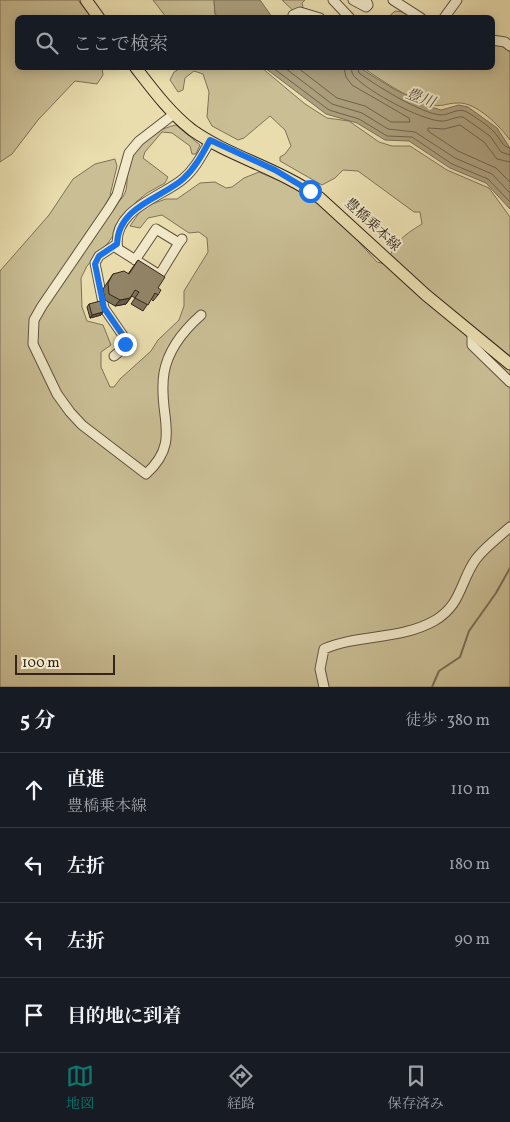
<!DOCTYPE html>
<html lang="ja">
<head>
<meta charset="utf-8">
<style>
  :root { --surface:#171b24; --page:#242831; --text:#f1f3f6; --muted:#9ea1a6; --line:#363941; --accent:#0f766e }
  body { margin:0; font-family:Vollkorn,"Noto Serif JP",serif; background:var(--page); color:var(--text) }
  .scale { position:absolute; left:15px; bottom:12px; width:100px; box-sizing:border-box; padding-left:5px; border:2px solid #34241b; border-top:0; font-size:14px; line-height:18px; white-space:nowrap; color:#34241b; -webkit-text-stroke:4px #f1e9ca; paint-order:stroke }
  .stop { position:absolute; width:15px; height:15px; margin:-11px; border:4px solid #1a73e8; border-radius:50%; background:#fff }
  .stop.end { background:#1a73e8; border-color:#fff; box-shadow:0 1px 5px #0008 }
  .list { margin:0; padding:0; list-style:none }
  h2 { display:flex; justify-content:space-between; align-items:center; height:65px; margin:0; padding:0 20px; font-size:21px }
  h2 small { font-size:16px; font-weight:400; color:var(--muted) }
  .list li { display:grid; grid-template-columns:32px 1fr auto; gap:15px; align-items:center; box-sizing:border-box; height:75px; padding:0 20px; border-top:1px solid var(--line) }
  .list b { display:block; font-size:19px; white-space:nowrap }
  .list p { margin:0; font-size:16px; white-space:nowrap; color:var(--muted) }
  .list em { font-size:16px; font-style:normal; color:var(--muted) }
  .icon { flex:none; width:28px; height:28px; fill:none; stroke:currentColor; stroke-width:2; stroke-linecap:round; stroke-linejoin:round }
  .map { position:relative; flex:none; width:510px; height:687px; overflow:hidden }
  .search { position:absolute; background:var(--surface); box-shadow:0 2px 12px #0003; left:15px; right:15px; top:15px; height:55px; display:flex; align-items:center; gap:12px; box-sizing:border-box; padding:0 18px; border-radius:8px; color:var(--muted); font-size:19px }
  .sheet { height:365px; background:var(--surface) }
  nav { display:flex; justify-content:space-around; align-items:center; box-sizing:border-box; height:70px; border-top:1px solid var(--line); background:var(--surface); font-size:14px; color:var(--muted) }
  nav a { display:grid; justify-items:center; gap:2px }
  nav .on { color:var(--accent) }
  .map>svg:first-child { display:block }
  .green { fill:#cabe95; stroke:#7f7158 }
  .water { fill:#ab9e7c; stroke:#7b6d55 }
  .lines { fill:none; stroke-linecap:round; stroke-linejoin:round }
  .shore { stroke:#70614c; stroke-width:1 }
  .stream { stroke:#7b6d55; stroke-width:2 }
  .minor-casing { stroke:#615240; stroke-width:11 }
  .major-casing { stroke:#34241b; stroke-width:13 }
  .minor { stroke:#f1e9ca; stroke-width:9 }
  .major { stroke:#e9ddae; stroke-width:11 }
  .wall { fill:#7e7259; stroke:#34241b }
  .shaded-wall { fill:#665c48; stroke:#34241b }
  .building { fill:#928467; stroke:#34241b }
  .route { stroke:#1a73e8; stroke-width:6 }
  .labels { text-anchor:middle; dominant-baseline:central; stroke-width:4; stroke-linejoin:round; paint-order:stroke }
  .street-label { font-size:14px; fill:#34241b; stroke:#f1e9ca }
  .water-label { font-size:15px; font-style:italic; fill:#584938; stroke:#f1e9ca }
</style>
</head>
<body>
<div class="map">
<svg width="510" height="687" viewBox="0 0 510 687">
  <rect width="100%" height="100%" fill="#e9ddae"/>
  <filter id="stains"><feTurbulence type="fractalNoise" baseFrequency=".004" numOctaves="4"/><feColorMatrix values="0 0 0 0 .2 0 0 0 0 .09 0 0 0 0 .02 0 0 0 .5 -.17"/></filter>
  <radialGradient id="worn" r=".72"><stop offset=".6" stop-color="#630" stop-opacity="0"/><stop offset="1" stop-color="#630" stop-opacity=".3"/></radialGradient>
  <path class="green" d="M 0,0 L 78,0 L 91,17 L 18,18 L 18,68 L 102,68 L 103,75 L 97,84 L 75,81 L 38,120 L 12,154 L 0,162 Z
    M 153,0 L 214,0 L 215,14 L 219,17 L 166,17 Z
    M 282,0 L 305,0 L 302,3 L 305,17 L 300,17 Z
    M 395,11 L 404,12 L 413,18 L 387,18 Z
    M 493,44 L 499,44 L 510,52 L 510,140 C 500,126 476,102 458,103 C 445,103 443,108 428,104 C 405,97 382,80 363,68 L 492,68 Z
    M 181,68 L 262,68 L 305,104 L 327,118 L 349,121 L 379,142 L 392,146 L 410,146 L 447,170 L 489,188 L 510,217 L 510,687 L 0,687 L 0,271 L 49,215 L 73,179 L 95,164 L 115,159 L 117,166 L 110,195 L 118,202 C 133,190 123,174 130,158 C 136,142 160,128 176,125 L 200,145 L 196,154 L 192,154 L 190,146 L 172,133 L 162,132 L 145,152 L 143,158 L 168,177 L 165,183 L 147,193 L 136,202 L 108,243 L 87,266 L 81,278 L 82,307 L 87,321 L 103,325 L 111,345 L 101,352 L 101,367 L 110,387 L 114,387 L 120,379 L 151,351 L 158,340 L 179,320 L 184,306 L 184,291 L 208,252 L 207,238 L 199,232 L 189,233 L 162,215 L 148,218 L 140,228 L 130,226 L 139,213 L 149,205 L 166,199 L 177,199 L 200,183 L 215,182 L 226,188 L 232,187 L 244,178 L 259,172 L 300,190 L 318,204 L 349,231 L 377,262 L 385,264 C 398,241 399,238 422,224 L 420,212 L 414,212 L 358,171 L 343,170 L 335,178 L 322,185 L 280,161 L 280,157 L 285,154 L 291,146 L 285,130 L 270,116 L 244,138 L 238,140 L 212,126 L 207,117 L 209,92 L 203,74 L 194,71 L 185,78 L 183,90 L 178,92 L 170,80 L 174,72 Z"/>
  <path class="water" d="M 214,0 L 260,0 L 272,17 L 219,17 L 215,14 Z
    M 265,68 L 360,68 L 394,89 L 428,106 L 441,110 L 459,105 L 468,107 L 497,128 L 510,148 L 510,209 L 486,183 L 450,168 L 409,141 L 385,140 L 357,123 L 326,114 Z"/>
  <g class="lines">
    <path class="shore" d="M 273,68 L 329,110 L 359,119 L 387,136 L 412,137 L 452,164 L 488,179 L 510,202
      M 285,68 L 332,104 L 362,113 L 388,129 L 415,132 L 455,158 L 492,174 L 510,193
      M 298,68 L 337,98 L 365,106 L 391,122 L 410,122 L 409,118 L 352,85 L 346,77 L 344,68
      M 351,68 C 352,72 352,75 356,78 C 371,93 419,119 440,121 C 448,122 455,116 463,117 L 490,136 L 501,152 L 510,155
      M 358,68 L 359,73 C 375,85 422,114 441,115 C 450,115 458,107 467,112 C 475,117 488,125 495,133 C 500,138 502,147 510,148
      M 510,162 L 497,159 L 484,142 L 460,125 L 444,129 L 428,128 L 428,131 L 458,151 L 496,168 L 510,182"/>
    <path class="stream" d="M 432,687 L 439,671 L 460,657 L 469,631 L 496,593 L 510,568"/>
    <defs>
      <path id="minor" d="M 333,0 L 350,18
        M 353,0 L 366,7 L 368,5 L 366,0
        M 393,0 L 421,18
        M 293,15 L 300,12 L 320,18
        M 444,18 L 457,0
        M 492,40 L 505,42 L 510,46
        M 174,114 L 139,141 L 129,153 L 117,195 L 109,208 L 42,306 L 34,320 L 33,344 L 57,394 L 70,412 L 82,425 L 146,474 C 183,441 157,415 164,373 C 168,350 184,330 201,315
        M 179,243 L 160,274 L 158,274 L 118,249 C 110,210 162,197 183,179 C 195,169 202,155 210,141
        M 135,260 L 156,229 L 179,243 L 182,239
        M 472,333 L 472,345 L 510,382
        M 114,356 L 125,347 L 124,337 L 104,308 L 95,263 L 99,256 L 117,244
        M 324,687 L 320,669 L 324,649 C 359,634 400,640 434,621 C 462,605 460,581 476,559 C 485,547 499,537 510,527"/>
      <path id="major" d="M 86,0 L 99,18
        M 136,68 C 153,90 170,113 192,130 C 230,157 279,168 320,198 L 426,295 L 510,364"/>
    </defs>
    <use href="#minor" class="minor-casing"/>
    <use href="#major" class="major-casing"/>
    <use href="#minor" class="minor"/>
    <use href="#major" class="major"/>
  </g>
  <path class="wall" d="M 138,260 L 158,288 L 158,295 L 153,301 L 151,299 L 143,311 L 131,304 L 135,298 L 132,296 L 126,304 L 115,306 L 105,300 L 103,289 L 113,274 L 128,274 Z
    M 89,304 L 103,312 L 101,315 L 90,318 L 87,307 Z"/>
  <path class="shaded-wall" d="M 130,298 L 126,304 L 115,306 L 120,300 Z
    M 103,312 L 101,315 L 90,318 L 92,315 Z"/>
  <path class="building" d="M 138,260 L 165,277 L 158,288 L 161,290 L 158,295 L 155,293 L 148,305 L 135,298 L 139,292 L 135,290 L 130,298 L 120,300 L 109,294 L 108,283 L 113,274 L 124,271 L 129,274 Z
    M 100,301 L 103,312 L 92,315 L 89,304 Z"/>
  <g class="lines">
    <path class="route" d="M 125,344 L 124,337 L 104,308 L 95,264 L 99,256 L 117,244 C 118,206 162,198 183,179 C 195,168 202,155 210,140 L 275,170 L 310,191"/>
  </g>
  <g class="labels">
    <g class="street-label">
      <text transform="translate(372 225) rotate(43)">豊橋乗本線</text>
    </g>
    <g class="water-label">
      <text transform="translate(420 99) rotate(21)">豊川</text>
    </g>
  </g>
  <rect width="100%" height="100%" filter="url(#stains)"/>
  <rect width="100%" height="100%" fill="url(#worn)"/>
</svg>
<div class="scale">100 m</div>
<div class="stop" style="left:310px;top:191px"></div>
<div class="stop end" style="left:125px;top:344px"></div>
<div class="search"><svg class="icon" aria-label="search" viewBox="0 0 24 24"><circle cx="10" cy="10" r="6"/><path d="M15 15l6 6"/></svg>ここで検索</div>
</div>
<section class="sheet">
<h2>5 分<small>徒歩 · 380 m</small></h2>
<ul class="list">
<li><svg class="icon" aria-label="ahead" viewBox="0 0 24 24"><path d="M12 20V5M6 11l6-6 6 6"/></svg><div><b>直進</b><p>豊橋乗本線</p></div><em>110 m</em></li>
<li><svg class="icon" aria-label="left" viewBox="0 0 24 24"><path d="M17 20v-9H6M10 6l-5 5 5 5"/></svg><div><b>左折</b></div><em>180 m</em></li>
<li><svg class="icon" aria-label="left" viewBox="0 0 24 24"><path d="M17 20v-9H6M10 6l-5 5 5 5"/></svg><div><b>左折</b></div><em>90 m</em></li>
<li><svg class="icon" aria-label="arrive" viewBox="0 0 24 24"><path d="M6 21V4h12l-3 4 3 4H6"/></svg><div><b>目的地に到着</b></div></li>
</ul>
</section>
<nav>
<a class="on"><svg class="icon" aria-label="map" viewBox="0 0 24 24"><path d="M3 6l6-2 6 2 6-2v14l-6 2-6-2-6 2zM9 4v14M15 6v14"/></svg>地図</a>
<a><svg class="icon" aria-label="directions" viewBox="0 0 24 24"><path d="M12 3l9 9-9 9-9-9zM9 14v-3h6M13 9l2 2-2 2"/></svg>経路</a>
<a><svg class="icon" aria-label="saved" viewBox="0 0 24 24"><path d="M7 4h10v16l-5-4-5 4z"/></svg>保存済み</a>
</nav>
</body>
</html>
